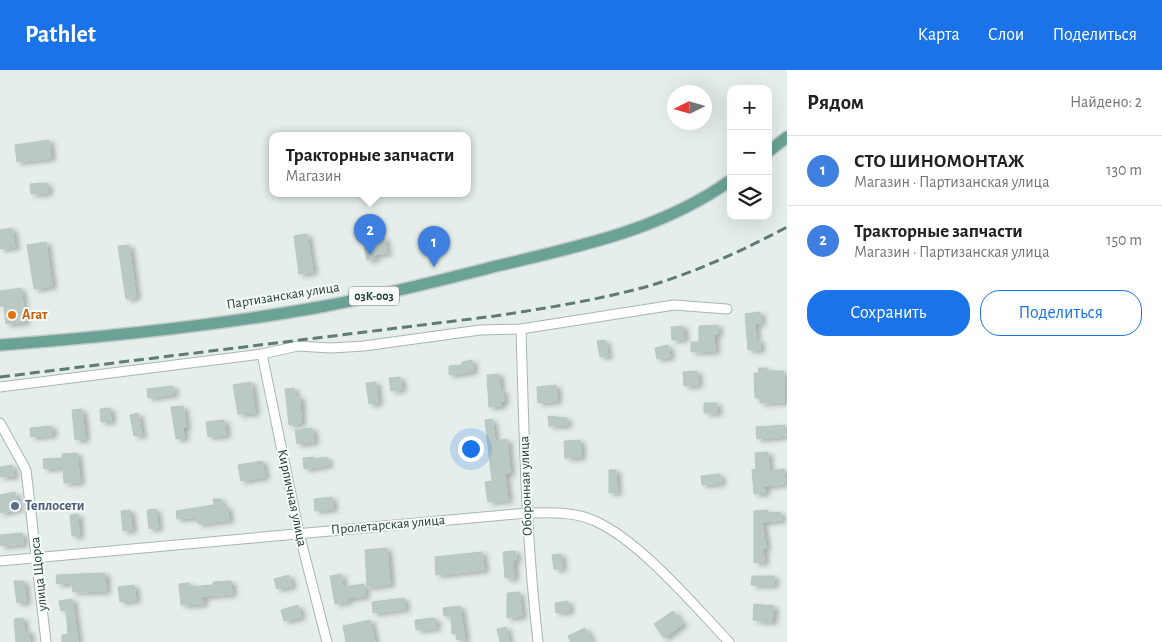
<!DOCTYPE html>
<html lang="ru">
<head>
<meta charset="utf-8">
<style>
  :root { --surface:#fff; --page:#f6f6f6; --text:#202124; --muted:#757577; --line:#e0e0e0; --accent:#1a73e8 }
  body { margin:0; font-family:"Alegreya Sans",sans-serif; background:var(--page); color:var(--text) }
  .controls { position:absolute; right:15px; top:15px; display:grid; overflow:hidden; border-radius:10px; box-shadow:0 5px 20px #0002 }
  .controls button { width:45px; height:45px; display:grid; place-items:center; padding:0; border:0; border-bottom:1px solid var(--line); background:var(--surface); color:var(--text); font:25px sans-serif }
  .compass { position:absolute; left:667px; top:15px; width:45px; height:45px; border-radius:50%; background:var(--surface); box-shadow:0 5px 20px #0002; rotate:265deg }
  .you { position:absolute; left:470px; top:378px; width:18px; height:18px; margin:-12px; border:4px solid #fff; border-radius:50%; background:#1a73e8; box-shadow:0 0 0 8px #1a73e833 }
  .badge { display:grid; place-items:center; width:32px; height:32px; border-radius:50%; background:var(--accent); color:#fff; font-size:16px; font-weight:700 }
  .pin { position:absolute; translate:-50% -41px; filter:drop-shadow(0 1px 2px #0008) }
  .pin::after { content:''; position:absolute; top:26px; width:18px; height:15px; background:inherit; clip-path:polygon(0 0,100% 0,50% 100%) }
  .popup { position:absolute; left:269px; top:62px; width:202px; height:65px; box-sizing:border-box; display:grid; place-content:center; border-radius:10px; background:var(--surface); filter:drop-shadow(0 1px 4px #0005); font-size:16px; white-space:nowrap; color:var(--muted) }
  .popup b { font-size:19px; color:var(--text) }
  .popup::after { content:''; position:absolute; left:50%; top:100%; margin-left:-10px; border:10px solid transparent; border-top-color:var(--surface) }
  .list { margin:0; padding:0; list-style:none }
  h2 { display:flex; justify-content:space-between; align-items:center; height:65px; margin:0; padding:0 20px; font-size:21px }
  h2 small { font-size:16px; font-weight:400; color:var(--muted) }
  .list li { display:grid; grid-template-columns:32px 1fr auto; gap:15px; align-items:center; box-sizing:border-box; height:70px; padding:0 20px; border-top:1px solid var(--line) }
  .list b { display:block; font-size:19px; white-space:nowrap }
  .list p { margin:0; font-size:16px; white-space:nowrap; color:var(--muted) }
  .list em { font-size:16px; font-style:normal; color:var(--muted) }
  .actions { display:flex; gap:10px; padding:15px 20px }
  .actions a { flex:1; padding:11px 0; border:1px solid var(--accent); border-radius:20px; text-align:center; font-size:18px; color:var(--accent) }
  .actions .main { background:var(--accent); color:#fff }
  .icon { flex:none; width:28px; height:28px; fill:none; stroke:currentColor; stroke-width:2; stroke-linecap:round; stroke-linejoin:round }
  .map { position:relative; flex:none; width:787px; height:572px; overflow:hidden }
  header { display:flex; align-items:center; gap:30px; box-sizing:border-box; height:70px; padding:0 25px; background:var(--accent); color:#fff }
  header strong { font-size:24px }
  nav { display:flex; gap:28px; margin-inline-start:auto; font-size:18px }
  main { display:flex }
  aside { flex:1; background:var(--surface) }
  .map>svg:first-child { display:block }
  .building { fill:#bac9c3; stroke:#b7c7c2; filter:url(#shadow) }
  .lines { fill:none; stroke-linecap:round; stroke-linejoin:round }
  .minor-casing { stroke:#a7b6b1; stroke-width:11 }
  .major-casing { stroke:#c2c9c8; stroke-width:14 }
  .minor { stroke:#fff; stroke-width:9 }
  .major { stroke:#6ba296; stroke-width:11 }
  .rail { stroke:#5f7b75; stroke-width:3; stroke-dasharray:10 5; stroke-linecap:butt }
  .food-dot { fill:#e8710a; stroke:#f6faf8; stroke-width:2 }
  .service-dot { fill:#5c6f8a; stroke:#f6faf8; stroke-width:2 }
  .labels { text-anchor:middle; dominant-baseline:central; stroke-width:4; stroke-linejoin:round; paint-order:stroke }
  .shield { fill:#f6faf8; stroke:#637772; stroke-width:1 }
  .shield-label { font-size:12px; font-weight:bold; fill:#243f39 }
  .street-label { font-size:14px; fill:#243f39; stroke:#f6faf8 }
  .food-label { font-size:14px; font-weight:bold; fill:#c56008; stroke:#f6faf8; text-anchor:start }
  .service-label { font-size:14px; font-weight:bold; fill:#4e5e75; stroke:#f6faf8; text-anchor:start }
</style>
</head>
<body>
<header>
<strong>Pathlet</strong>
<nav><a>Карта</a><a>Слои</a><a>Поделиться</a></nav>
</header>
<main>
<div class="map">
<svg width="787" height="572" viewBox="0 0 787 572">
  <defs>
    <filter id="shadow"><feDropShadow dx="4.5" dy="2.5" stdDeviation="2.5" flood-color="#0004"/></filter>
  </defs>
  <rect width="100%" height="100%" fill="#e5eeea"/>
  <path class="building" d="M 49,70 L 51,88 L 17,92 L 15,75 Z
    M 47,113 L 48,123 L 31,124 L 30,114 Z
    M 12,158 L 15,177 L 0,179 L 0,160 Z
    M 307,164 L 313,202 L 299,204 L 294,166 Z
    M 384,167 L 387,183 L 374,185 L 375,189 L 367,190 L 363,172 Z
    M 46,172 L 52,216 L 34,219 L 27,175 Z
    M 129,175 L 136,227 L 126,229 L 118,176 Z
    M 21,218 L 25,252 L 6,254 L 4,236 L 0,236 L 0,221 Z
    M 760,242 L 761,253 L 755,253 L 756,271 L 760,271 L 760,280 L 748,280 L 745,244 Z
    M 718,255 L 718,264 L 714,264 L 715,281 L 691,282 L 691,272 L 699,272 L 699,256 Z
    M 683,256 L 684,269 L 672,270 L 671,257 Z
    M 605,270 L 608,286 L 600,287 L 597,271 Z
    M 668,275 L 670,287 L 657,289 L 655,278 Z
    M 472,290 L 473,301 L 449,305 L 449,296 L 462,295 L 462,292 Z
    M 758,298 L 767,298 L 767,301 L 784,301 L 784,332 L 760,333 L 760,328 L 755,328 L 754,303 L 759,303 Z
    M 697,301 L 698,315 L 684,316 L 683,302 Z
    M 499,304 L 500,322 L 503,321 L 504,331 L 500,332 L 501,336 L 489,337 L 487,305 Z
    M 400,307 L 402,319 L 391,321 L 389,308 Z
    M 251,312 L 255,343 L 238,344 L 233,315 Z
    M 376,312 L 378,333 L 369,334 L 366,313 Z
    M 556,315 L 557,331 L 538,333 L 537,317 Z
    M 173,316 L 174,324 L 148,328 L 147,319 Z
    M 294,318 L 295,327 L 300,327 L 301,353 L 289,355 L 285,319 Z
    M 704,333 L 717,333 L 717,343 L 704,343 Z
    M 183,336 L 186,357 L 183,358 L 184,368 L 176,369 L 171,337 Z
    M 110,338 L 111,351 L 101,352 L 100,339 Z
    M 82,339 L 85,369 L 75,370 L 72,340 Z
    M 138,343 L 142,365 L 134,366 L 130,345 Z
    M 548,346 L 567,348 L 567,355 L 549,356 Z
    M 492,349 L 495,371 L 507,369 L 510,403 L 505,403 L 508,430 L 488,432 L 485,412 L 492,411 L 485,350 Z
    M 224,350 L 226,365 L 208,367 L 206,352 Z
    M 785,355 L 786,366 L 757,369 L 756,357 Z
    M 52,356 L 52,365 L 31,367 L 30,358 Z
    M 312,358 L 314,372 L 297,374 L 295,360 Z
    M 580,370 L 581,387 L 565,388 L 564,371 Z
    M 768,382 L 769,401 L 784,399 L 785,414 L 764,416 L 765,423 L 754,424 L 752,400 L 756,399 L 755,383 Z
    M 77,383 L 80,412 L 64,413 L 63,397 L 44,399 L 43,389 L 62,388 L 62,384 Z
    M 314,387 L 314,389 L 327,387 L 328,395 L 304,399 L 303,388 Z
    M 262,391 L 265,407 L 241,411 L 238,395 Z
    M 12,395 L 14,406 L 0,407 L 0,397 Z
    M 609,400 L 616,400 L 617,423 L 609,423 Z
    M 720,404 L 721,413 L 702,415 L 701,406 Z
    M 15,422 L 19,439 L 0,443 L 0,425 Z
    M 332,427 L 333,439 L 315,441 L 314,429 Z
    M 213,429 L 221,429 L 222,437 L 227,436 L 229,450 L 198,454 L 197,447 L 177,449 L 176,441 L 214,435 Z
    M 156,439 L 158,458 L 149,459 L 147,440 Z
    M 130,440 L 132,460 L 123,461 L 121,441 Z
    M 768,440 L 768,443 L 780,442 L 781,450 L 762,452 L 766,478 L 763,478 L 764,492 L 754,493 L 754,441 Z
    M 78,444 L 79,466 L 72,466 L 70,445 Z
    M 22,463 L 23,474 L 0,476 L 0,465 Z
    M 387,478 L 390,514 L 367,517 L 365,480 Z
    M 516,481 L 516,490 L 513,491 L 514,508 L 505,508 L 503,482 Z
    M 482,482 L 484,500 L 436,505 L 435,487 Z
    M 561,484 L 562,499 L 554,499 L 552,485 Z
    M 105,503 L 106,521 L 73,522 L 72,513 L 57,514 L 56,505 Z
    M 341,504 L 343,517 L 364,514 L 365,526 L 348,528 L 348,531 L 335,534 L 330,506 Z
    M 289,505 L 292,516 L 277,519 L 274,509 Z
    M 752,506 L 774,506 L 774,515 L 751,515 Z
    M 14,511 L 24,511 L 26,532 L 17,533 Z
    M 231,511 L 232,524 L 202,526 L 203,534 L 181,535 L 179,514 L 189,513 L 189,517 L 213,515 L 213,512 Z
    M 134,515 L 136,530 L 120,532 L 118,517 Z
    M 519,522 L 522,546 L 507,548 L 507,523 Z
    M 404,528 L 405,539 L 373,543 L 372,532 Z
    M 72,529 L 78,572 L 62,572 L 62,565 L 68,564 L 66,540 L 61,541 L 59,531 Z
    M 568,531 L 569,541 L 556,543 L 555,533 Z
    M 754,534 L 774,536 L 772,552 L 753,550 Z
    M 298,535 L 301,547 L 284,551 L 281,540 Z
    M 460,536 L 465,570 L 457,570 L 456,563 L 452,564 L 451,546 L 444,546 L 443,538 Z
    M 673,541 L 683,554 L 664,568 L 654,554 Z
    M 23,548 L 24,562 L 29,561 L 30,572 L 16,572 L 14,549 Z
    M 435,548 L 436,558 L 416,560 L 415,550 Z
    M 370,550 L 375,572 L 346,572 L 343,556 Z
    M 506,557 L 509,572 L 500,572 L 497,559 Z
    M 585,558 L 592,572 L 571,572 L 568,566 Z"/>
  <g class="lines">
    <defs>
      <path id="minor" d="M 521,259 C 524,364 526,468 538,572
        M 262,284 L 299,463 L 327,572
        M 0,317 L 262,284 L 298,276 L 331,278 L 364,276 L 480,260 L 521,259 L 674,235 L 727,239
        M 0,353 L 26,400 L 46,572
        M 0,491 L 527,443 C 549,443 574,441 595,451 C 640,471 694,535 729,572"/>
      <path id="major" d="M 768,82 L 787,67
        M 0,275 C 107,267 215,256 320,237 C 381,226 441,210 501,195 C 581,176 663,159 731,110"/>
    </defs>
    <use href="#minor" class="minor-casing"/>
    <use href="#major" class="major-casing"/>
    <use href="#minor" class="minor"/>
    <use href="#major" class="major"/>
    <path class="rail" d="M 0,307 L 495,246 C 547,238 598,230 649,216 C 696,202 744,180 787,157"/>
  </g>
  <circle class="food-dot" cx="12" cy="245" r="5"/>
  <circle class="service-dot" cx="15" cy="436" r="5"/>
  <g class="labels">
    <rect class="shield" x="349" y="216.5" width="50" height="19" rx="4"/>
    <g class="shield-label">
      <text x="374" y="226">03К-003</text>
    </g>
    <g class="street-label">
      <text transform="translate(283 226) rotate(-9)">Партизанская улица</text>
      <text transform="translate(526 416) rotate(-92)">Оборонная улица</text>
      <text transform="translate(292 428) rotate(78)">Кирпичная улица</text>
      <text transform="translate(388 455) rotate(-5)">Пролетарская улица</text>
      <text transform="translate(39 504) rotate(-96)">улица Щорса</text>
    </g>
    <g class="food-label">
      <text x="22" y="245">Агат</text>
    </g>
    <g class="service-label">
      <text x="25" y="436">Теплосети</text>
    </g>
  </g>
</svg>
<div class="controls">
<button>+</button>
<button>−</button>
<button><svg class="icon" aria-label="layers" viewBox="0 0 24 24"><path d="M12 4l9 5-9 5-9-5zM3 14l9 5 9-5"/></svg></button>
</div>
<svg class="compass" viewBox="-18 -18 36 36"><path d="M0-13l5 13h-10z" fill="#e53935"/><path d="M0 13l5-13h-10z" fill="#757577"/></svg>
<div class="you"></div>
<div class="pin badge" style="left:434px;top:197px;background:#3f7fe0">1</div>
<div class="pin badge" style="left:370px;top:185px;background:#3f7fe0">2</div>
<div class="popup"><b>Тракторные запчасти</b>Магазин</div>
</div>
<aside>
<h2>Рядом<small>Найдено: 2</small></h2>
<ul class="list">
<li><span class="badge" style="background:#3f7fe0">1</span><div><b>СТО ШИНОМОНТАЖ</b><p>Магазин · Партизанская улица</p></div><em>130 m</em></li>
<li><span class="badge" style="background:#3f7fe0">2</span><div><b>Тракторные запчасти</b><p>Магазин · Партизанская улица</p></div><em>150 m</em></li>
</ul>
<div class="actions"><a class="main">Сохранить</a><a>Поделиться</a></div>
</aside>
</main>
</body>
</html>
